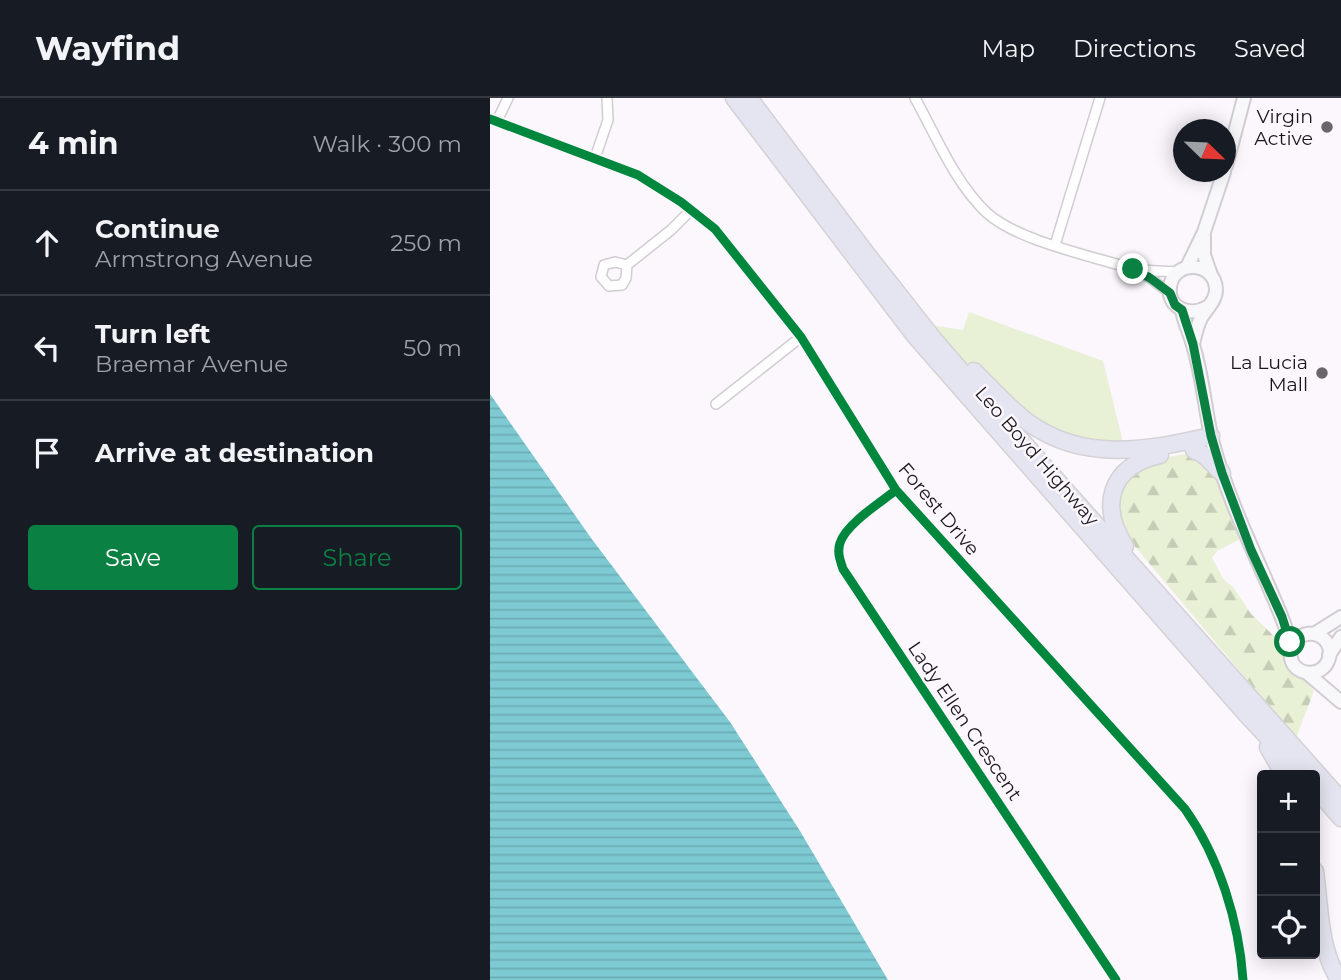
<!DOCTYPE html>
<html lang="en">
<head>
<meta charset="utf-8">
<style>
  :root { --surface:#171b24; --page:#242831; --text:#f1f3f6; --muted:#9ea1a6; --line:#363941; --accent:#0b8043 }
  body { margin:0; font-family:Montserrat,sans-serif; background:var(--page); color:var(--text) }
  .controls { position:absolute; right:21px; bottom:21px; display:grid; overflow:hidden; border-radius:7px; box-shadow:0 4px 18px #0003 }
  .controls button { width:63px; height:63px; display:grid; place-items:center; padding:0; border:0; border-bottom:2px solid var(--line); background:var(--surface); color:var(--text); font:35px sans-serif }
  .compass { position:absolute; left:683px; top:21px; width:63px; height:63px; border-radius:50%; background:var(--surface); box-shadow:0 4px 18px #0003; rotate:113deg }
  .stop { position:absolute; width:21px; height:21px; margin:-16px; border:5px solid #0b8043; border-radius:50%; background:#fff }
  .stop.end { background:#0b8043; border-color:#fff; box-shadow:0 2px 7px #0008 }
  .list { margin:0; padding:0; list-style:none }
  h2 { display:flex; justify-content:space-between; align-items:center; height:91px; margin:0; padding:0 28px; font-size:30px }
  h2 small { font-size:23px; font-weight:400; color:var(--muted) }
  .list li { display:grid; grid-template-columns:46px 1fr auto; gap:21px; align-items:center; box-sizing:border-box; height:105px; padding:0 28px; border-top:2px solid var(--line) }
  .list b { display:block; font-size:26px; white-space:nowrap }
  .list p { margin:0; font-size:23px; white-space:nowrap; color:var(--muted) }
  .list em { font-size:23px; font-style:normal; color:var(--muted) }
  .actions { display:flex; gap:14px; padding:21px 28px }
  .actions a { flex:1; padding:16px 0; border:2px solid var(--accent); border-radius:7px; text-align:center; font-size:24px; color:var(--accent) }
  .actions .main { background:var(--accent); color:#fff }
  .icon { flex:none; width:38px; height:38px; fill:none; stroke:currentColor; stroke-width:2; stroke-linecap:round; stroke-linejoin:round }
  .map { position:relative; flex:none; width:851px; height:882px; overflow:hidden }
  header { display:flex; align-items:center; gap:42px; box-sizing:border-box; height:98px; padding:0 35px; background:var(--surface); border-bottom:2px solid var(--line) }
  header strong { font-size:33px }
  nav { display:flex; gap:38px; margin-inline-start:auto; font-size:24px }
  main { display:flex }
  aside { flex:1; background:var(--surface) }
  .map>svg:first-child { display:block }
  .green { fill:#e8f0d5 }
  .forest { fill:url(#forest-firs) }
  .water { fill:url(#water-rules) }
  .lines { fill:none; stroke-linecap:round; stroke-linejoin:round }
  .street-casing { stroke:#d1cdd2; stroke-width:12 }
  .secondary-casing { stroke:#d1cdd2; stroke-width:16 }
  .highway-casing { stroke:#d4d2d5; stroke-width:19 }
  .street { stroke:#fefeff; stroke-width:9 }
  .secondary { stroke:#f8f7fa; stroke-width:12 }
  .highway { stroke:#e5e5f1; stroke-width:16 }
  .cycleway-casing { stroke:#fcf6fd; stroke-width:13 }
  .cycleway { stroke:#00873e; stroke-width:9 }
  .route { stroke:#0b8043; stroke-width:9 }
  .poi-dot { fill:#69656a; stroke:#fcf6fd; stroke-width:2.5 }
  .labels { text-anchor:middle; dominant-baseline:central; stroke-width:5; stroke-linejoin:round; paint-order:stroke }
  .poi-label { font-size:19px; fill:#1b161c; stroke:#fcf6fd; text-anchor:end }
  .street-label { font-size:19px; fill:#1b161c; stroke:#fcf6fd }
</style>
</head>
<body>
<header>
<strong>Wayfind</strong>
<nav><a>Map</a><a>Directions</a><a>Saved</a></nav>
</header>
<main>
<aside>
<h2>4 min<small>Walk · 300 m</small></h2>
<ul class="list">
<li><svg class="icon" aria-label="ahead" viewBox="0 0 24 24"><path d="M12 20V5M6 11l6-6 6 6"/></svg><div><b>Continue</b><p>Armstrong Avenue</p></div><em>250 m</em></li>
<li><svg class="icon" aria-label="left" viewBox="0 0 24 24"><path d="M17 20v-9H6M10 6l-5 5 5 5"/></svg><div><b>Turn left</b><p>Braemar Avenue</p></div><em>50 m</em></li>
<li><svg class="icon" aria-label="arrive" viewBox="0 0 24 24"><path d="M6 21V4h12l-3 4 3 4H6"/></svg><div><b>Arrive at destination</b></div></li>
</ul>
<div class="actions"><a class="main">Save</a><a>Share</a></div>
</aside>
<div class="map">
<svg width="851" height="882" viewBox="0 0 851 882">
  <defs>
    <pattern id="forest-firs" width="22" height="20" patternUnits="userSpaceOnUse" patternTransform="scale(1.75)"><rect width="22" height="20" fill="#e8f0d5"/><path d="M5 1l3.5 6h-7zM16 11l3.5 6h-7z" fill="#c6cdb6"/></pattern>
    <pattern id="water-rules" width="6" height="5" patternUnits="userSpaceOnUse" patternTransform="scale(1.75)"><rect width="6" height="5" fill="#7ecad3"/><path d="M0 2.5h6" fill="none" stroke="#6cadb5"/></pattern>
  </defs>
  <rect width="100%" height="100%" fill="#fbf7fc"/>
  <path class="green" d="M 479,214 L 613,263 L 635,352 L 609,353 L 513,306 L 440,227 L 473,232 Z"/>
  <path class="forest" d="M 719,352 L 750,441 L 727,453 L 722,460 L 734,482 L 743,489 L 761,516 L 794,548 L 797,569 L 812,578 L 824,593 L 806,640 L 627,427 L 626,388 L 660,362 Z"/>
  <path class="water" d="M 0,296 L 101,440 L 240,624 L 310,733 L 398,882 L 0,882 Z"/>
  <g class="lines">
    <defs>
      <path id="street" d="M 425,0 C 446,38 465,85 497,115 C 528,143 602,158 643,171 L 660,180 L 680,195
        M 0,21 L 148,77 L 191,104 L 225,131 L 311,239 L 406,392 L 695,711 C 729,759 749,823 753,882
        M 7,23 L 18,0
        M 105,60 L 118,22 L 117,0
        M 565,147 L 610,0
        M 137,167 L 125,164 L 114,167 L 111,179 L 119,188 L 132,187 L 136,180 L 137,167 L 181,132 L 201,112
        M 649,172 L 688,174
        M 226,306 L 311,239
        M 406,392 C 391,404 356,426 350,445 C 347,454 350,462 353,471 L 626,882"/>
      <path id="secondary" d="M 736,68 L 754,0
        M 714,138 L 714,157 L 721,177
        M 697,169 L 714,134 L 734,74
        M 692,212 C 694,225 700,235 703,247 C 713,279 715,314 723,346 C 739,405 767,459 790,515 C 794,525 798,535 800,545 C 801,552 799,559 803,566 C 812,579 832,577 838,563 C 848,539 814,523 801,549
        M 703,246 C 705,237 707,228 711,220 C 716,211 726,203 726,192 C 726,163 683,161 680,189 C 677,211 701,219 717,209
        M 824,536 L 851,519
        M 839,557 L 851,539
        M 817,575 L 851,604"/>
      <path id="highway" d="M 244,0 L 425,238 L 756,616 L 813,677
        M 259,0 L 376,155 L 446,244 L 539,351 L 851,702
        M 484,273 C 502,291 519,310 539,325 C 595,365 659,352 721,338
        M 704,352 L 714,357 L 732,375
        M 635,448 C 609,407 620,368 670,357
        M 778,649 L 794,677
        M 825,690 L 851,720
        M 825,773 C 830,810 829,850 849,882"/>
    </defs>
    <use href="#street" class="street-casing"/>
    <use href="#secondary" class="secondary-casing"/>
    <use href="#highway" class="highway-casing"/>
    <use href="#street" class="street"/>
    <use href="#secondary" class="secondary"/>
    <use href="#highway" class="highway"/>
    <defs>
      <path id="cycleway" d="M 0,21 L 148,77 L 191,104 L 225,131 L 311,239 L 406,392 L 695,711 C 729,759 749,823 753,882
        M 406,392 C 391,404 356,426 350,445 C 347,454 350,462 353,471 L 626,882"/>
    </defs>
    <use href="#cycleway" class="cycleway-casing"/>
    <use href="#cycleway" class="cycleway"/>
  </g>
  <g class="lines">
    <path class="route" d="M 643,171 L 660,180 L 680,195 L 685,207 L 692,212 L 703,246 L 721,338 L 732,375 L 761,452 L 792,519 L 800,544"/>
  </g>
  <g class="poi-dot">
    <circle cx="837" cy="29" r="7"/>
    <circle cx="832" cy="275" r="7"/>
  </g>
  <g class="labels">
    <g class="poi-label">
      <text x="823" y="18">Virgin<tspan x="823" dy="22">Active</tspan></text>
      <text x="818" y="264">La Lucia<tspan x="818" dy="22">Mall</tspan></text>
    </g>
    <g class="street-label">
      <text transform="translate(547 358) rotate(49)">Leo Boyd Highway</text>
      <text transform="translate(449 411) rotate(50)">Forest Drive</text>
      <text transform="translate(475 623) rotate(56)">Lady Ellen Crescent</text>
    </g>
  </g>
</svg>
<div class="controls">
<button>+</button>
<button>−</button>
<button><svg class="icon" aria-label="locate" viewBox="0 0 24 24"><circle cx="12" cy="12" r="6"/><path d="M12 2v4M12 18v4M2 12h4M18 12h4"/></svg></button>
</div>
<svg class="compass" viewBox="-18 -18 36 36"><path d="M0-13l5 13h-10z" fill="#e53935"/><path d="M0 13l5-13h-10z" fill="#9ea1a6"/></svg>
<div class="stop" style="left:800px;top:544px"></div>
<div class="stop end" style="left:643px;top:171px"></div>
</div>
</main>
</body>
</html>
